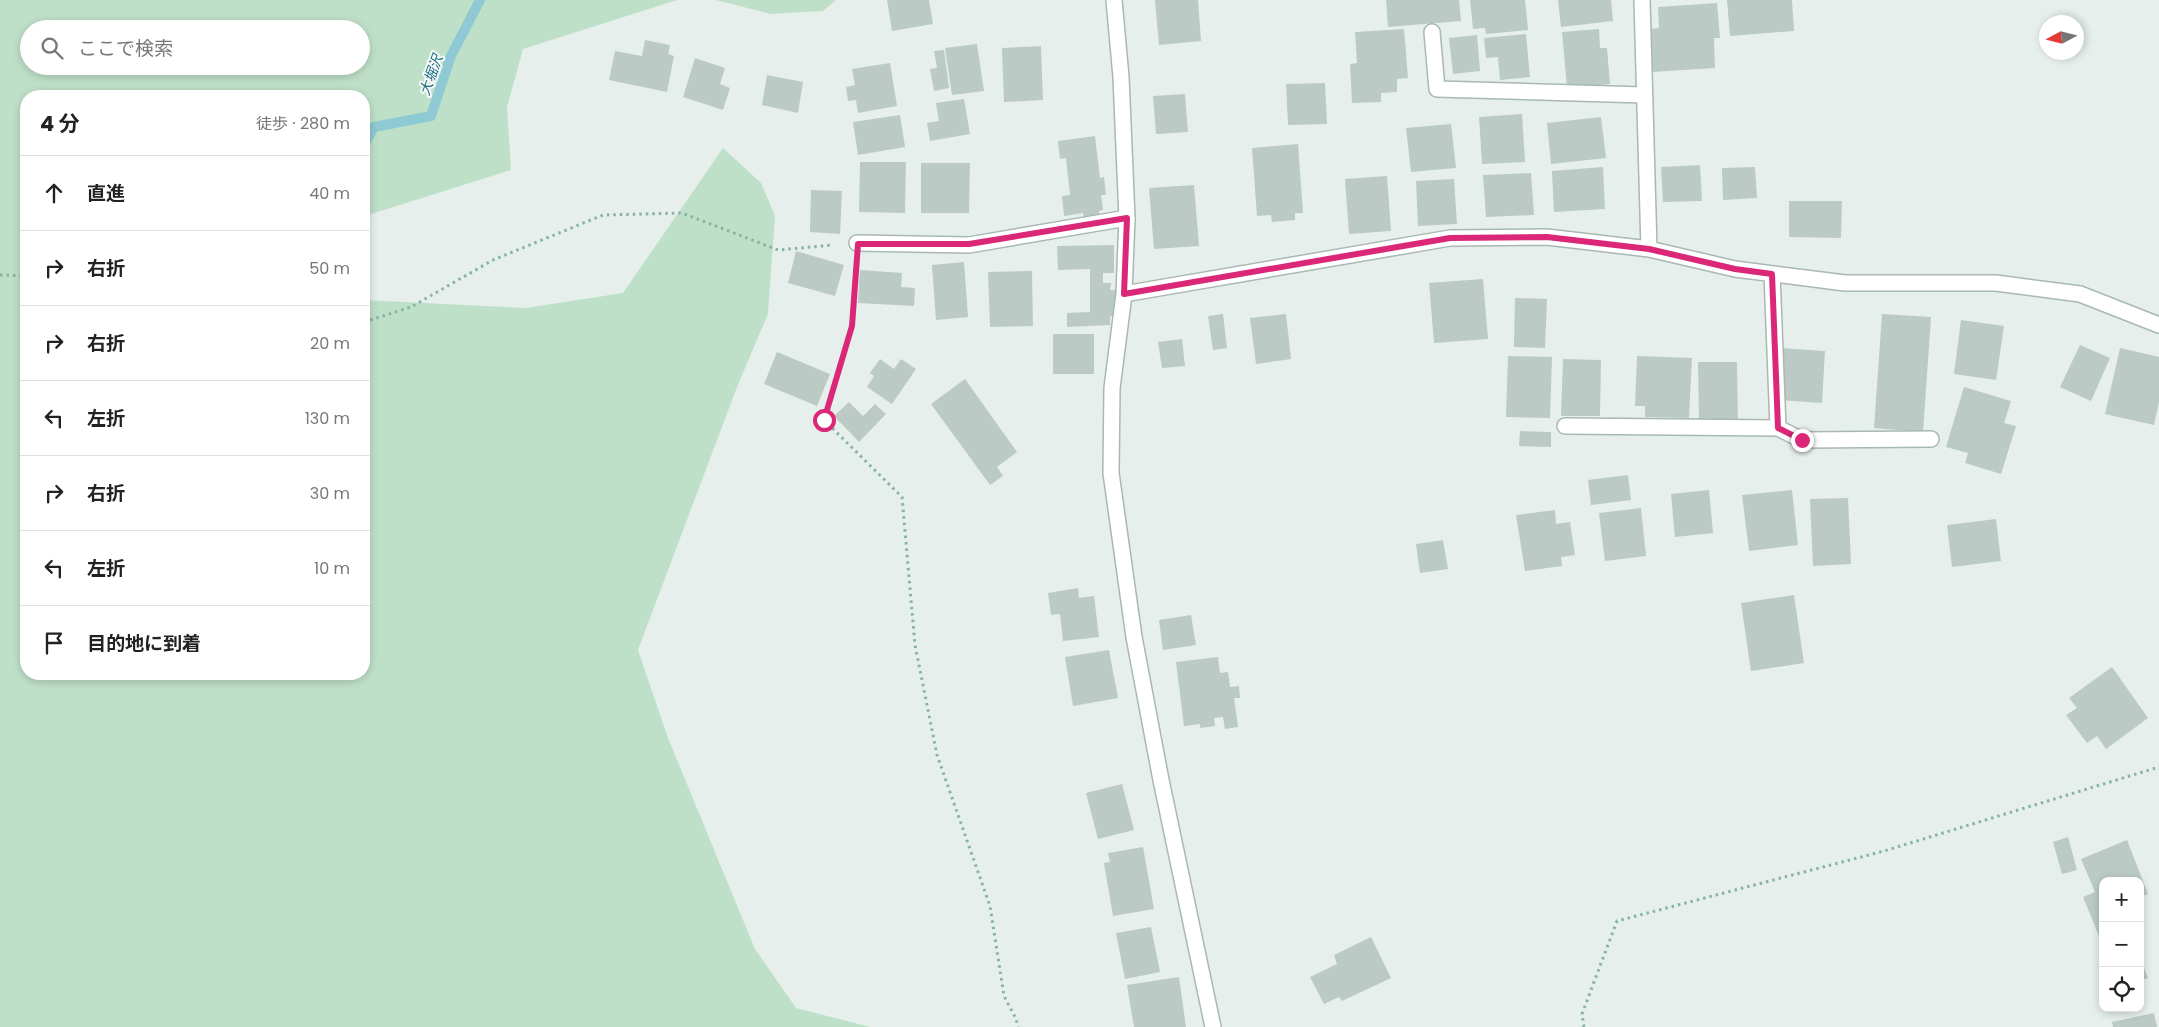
<!DOCTYPE html>
<html lang="ja">
<head>
<meta charset="utf-8">
<style>
  :root { --surface:#fff; --page:#f6f6f6; --text:#222; --muted:#767676; --line:#e0e0e0 }
  body { margin:0; font-family:Poppins,"Noto Sans JP",sans-serif; background:var(--page); color:var(--text) }
  .controls { position:absolute; right:15px; bottom:15px; display:grid; overflow:hidden; border-radius:10px; box-shadow:0 2px 8px #0003 }
  .controls button { width:45px; height:45px; display:grid; place-items:center; padding:0; border:0; border-bottom:1px solid var(--line); background:var(--surface); color:var(--text); font:25px sans-serif }
  .compass { position:absolute; left:2039px; top:15px; width:45px; height:45px; border-radius:50%; background:var(--surface); box-shadow:0 2px 8px #0003; rotate:263deg }
  .stop { position:absolute; width:15px; height:15px; margin:-11px; border:4px solid #db2777; border-radius:50%; background:#fff }
  .stop.end { background:#db2777; border-color:#fff; box-shadow:0 1px 5px #0008 }
  .list { margin:0; padding:0; list-style:none }
  h2 { display:flex; justify-content:space-between; align-items:center; height:65px; margin:0; padding:0 20px; font-size:21px }
  h2 small { font-size:16px; font-weight:400; color:var(--muted) }
  .list li { display:grid; grid-template-columns:32px 1fr auto; gap:15px; align-items:center; box-sizing:border-box; height:75px; padding:0 20px; border-top:1px solid var(--line) }
  .list b { display:block; font-size:19px; white-space:nowrap }
  .list em { font-size:16px; font-style:normal; color:var(--muted) }
  .icon { flex:none; width:28px; height:28px; fill:none; stroke:currentColor; stroke-width:2; stroke-linecap:round; stroke-linejoin:round }
  .map { position:relative; flex:none; width:2159px; height:1027px; overflow:hidden }
  .search { position:absolute; background:var(--surface); box-shadow:0 2px 8px #0003; left:20px; top:20px; width:350px; height:55px; display:flex; align-items:center; gap:12px; box-sizing:border-box; padding:0 18px; border-radius:28px; color:var(--muted); font-size:19px }
  .panel { position:absolute; background:var(--surface); box-shadow:0 2px 8px #0003; left:20px; top:90px; width:350px; height:590px; border-radius:20px }
  .map>svg:first-child { display:block }
  .green { fill:#bfe0c8; fill-rule:evenodd }
  .lines { fill:none; stroke-linecap:round; stroke-linejoin:round }
  .stream { stroke:#8ec9d4; stroke-width:10 }
  .building { fill:#bbcac4 }
  .lane-casing { stroke:#a8b8b2; stroke-width:18 }
  .street-casing { stroke:#a8b8b2; stroke-width:18 }
  .path { stroke:#86b3a5; stroke-width:3; stroke-dasharray:2.5 4; stroke-linecap:butt }
  .lane { stroke:#fff; stroke-width:15 }
  .street { stroke:#fff; stroke-width:15 }
  .route { stroke:#db2777; stroke-width:6 }
  .labels { text-anchor:middle; dominant-baseline:central; stroke-width:4; stroke-linejoin:round; paint-order:stroke }
  .water-label { font-size:14px; font-style:italic; fill:#1c6f80; stroke:#f7fbf9 }
</style>
</head>
<body>
<div class="map">
<svg width="2159" height="1027" viewBox="0 0 2159 1027">
  <rect width="100%" height="100%" fill="#e6efeb"/>
  <path class="green" d="M 0,0 L 677,0 L 523,49 L 507,107 L 511,170 L 365,216 L 364,216 L 364,96 L 26,96 L 26,674 L 364,674 L 364,300 L 526,308 L 623,293 L 723,148 L 761,183 L 775,216 L 768,314 L 737,387 L 638,650 L 668,738 L 755,949 L 796,1008 L 870,1027 L 0,1027 ZM 29,29 L 361,29 L 361,66 L 29,66 Z
    M 716,0 L 836,0 L 823,11 L 771,14 Z"/>
  <g class="lines">
    <path class="stream" d="M 364,145 L 374,127 L 431,116 L 451,56 L 480,0"/>
  </g>
  <path class="building" d="M 887,0 L 929,0 L 933,24 L 892,31 Z
    M 1155,0 L 1198,0 L 1201,41 L 1159,45 Z
    M 1386,0 L 1459,0 L 1461,21 L 1388,27 Z
    M 1470,0 L 1525,0 L 1528,30 L 1486,34 L 1485,28 L 1473,29 Z
    M 1558,0 L 1611,0 L 1613,21 L 1561,27 Z
    M 1727,0 L 1792,0 L 1794,31 L 1730,36 Z
    M 1717,3 L 1720,38 L 1714,38 L 1715,68 L 1652,72 L 1649,29 L 1659,28 L 1658,7 Z
    M 1404,29 L 1408,78 L 1397,79 L 1397,92 L 1381,93 L 1381,102 L 1352,103 L 1350,64 L 1357,63 L 1355,32 Z
    M 1599,29 L 1600,48 L 1607,48 L 1610,84 L 1567,88 L 1562,32 Z
    M 1526,34 L 1530,77 L 1500,80 L 1498,57 L 1486,58 L 1484,38 Z
    M 1477,35 L 1480,71 L 1453,74 L 1449,38 Z
    M 645,40 L 670,45 L 668,54 L 674,56 L 667,92 L 609,80 L 615,51 L 642,56 Z
    M 977,44 L 984,91 L 952,95 L 945,48 Z
    M 1041,46 L 1043,100 L 1004,102 L 1002,48 Z
    M 944,50 L 949,88 L 934,91 L 930,69 L 937,68 L 934,51 Z
    M 695,58 L 725,68 L 720,84 L 730,88 L 723,110 L 683,97 Z
    M 890,63 L 897,106 L 858,113 L 856,100 L 848,101 L 846,87 L 855,85 L 852,69 Z
    M 767,75 L 803,82 L 798,113 L 762,105 Z
    M 1325,83 L 1327,124 L 1288,125 L 1286,84 Z
    M 1185,94 L 1188,132 L 1156,134 L 1153,96 Z
    M 964,99 L 970,134 L 930,141 L 927,123 L 939,121 L 936,103 Z
    M 1522,114 L 1525,162 L 1482,164 L 1479,117 Z
    M 900,115 L 905,147 L 858,155 L 853,122 Z
    M 1601,117 L 1606,158 L 1551,164 L 1547,123 Z
    M 1451,124 L 1456,168 L 1411,172 L 1406,128 Z
    M 1095,136 L 1100,178 L 1104,177 L 1106,195 L 1101,195 L 1103,210 L 1099,211 L 1100,217 L 1084,219 L 1083,213 L 1064,216 L 1062,196 L 1070,195 L 1066,158 L 1060,159 L 1058,141 Z
    M 1298,144 L 1303,213 L 1295,213 L 1295,220 L 1272,222 L 1271,215 L 1257,216 L 1252,148 Z
    M 860,162 L 906,162 L 905,213 L 859,212 Z
    M 921,163 L 970,163 L 969,213 L 921,213 Z
    M 1700,165 L 1702,201 L 1663,202 L 1661,167 Z
    M 1603,167 L 1605,209 L 1554,212 L 1552,171 Z
    M 1755,167 L 1757,198 L 1723,200 L 1722,168 Z
    M 1531,173 L 1534,215 L 1486,217 L 1483,175 Z
    M 1387,176 L 1391,231 L 1349,234 L 1345,179 Z
    M 1454,179 L 1457,224 L 1418,226 L 1416,181 Z
    M 1194,185 L 1199,246 L 1154,249 L 1149,188 Z
    M 811,190 L 842,191 L 840,234 L 810,232 Z
    M 1789,201 L 1842,201 L 1841,238 L 1789,237 Z
    M 1114,245 L 1114,273 L 1103,273 L 1103,283 L 1111,283 L 1110,290 L 1118,290 L 1119,316 L 1110,316 L 1110,325 L 1067,327 L 1067,313 L 1090,312 L 1090,269 L 1058,270 L 1057,246 Z
    M 796,251 L 844,265 L 835,296 L 788,283 Z
    M 964,262 L 968,317 L 936,320 L 932,265 Z
    M 860,270 L 902,273 L 901,287 L 915,288 L 914,306 L 858,303 Z
    M 1032,271 L 1033,326 L 990,327 L 988,272 Z
    M 1483,279 L 1488,339 L 1434,343 L 1429,283 Z
    M 1515,298 L 1547,299 L 1545,348 L 1514,347 Z
    M 1223,314 L 1227,348 L 1213,350 L 1208,316 Z
    M 1286,314 L 1291,359 L 1256,364 L 1250,318 Z
    M 1882,314 L 1931,317 L 1923,432 L 1874,428 Z
    M 1961,320 L 2004,326 L 1996,380 L 1954,374 Z
    M 1053,334 L 1094,334 L 1094,374 L 1053,374 Z
    M 1182,339 L 1185,366 L 1162,368 L 1158,342 Z
    M 2080,345 L 2110,358 L 2091,401 L 2060,387 Z
    M 1780,348 L 1825,351 L 1822,403 L 1777,400 Z
    M 2120,348 L 2159,357 L 2159,402 L 2154,425 L 2105,414 Z
    M 777,352 L 830,374 L 817,406 L 764,384 Z
    M 1508,356 L 1552,357 L 1550,418 L 1506,417 Z
    M 1637,356 L 1692,358 L 1689,418 L 1645,417 L 1645,406 L 1635,406 Z
    M 880,359 L 894,369 L 901,359 L 916,369 L 892,404 L 867,387 L 874,376 L 870,373 Z
    M 1563,359 L 1601,360 L 1600,416 L 1561,416 Z
    M 1698,362 L 1737,362 L 1738,421 L 1699,421 Z
    M 965,379 L 1017,452 L 997,467 L 1003,476 L 990,485 L 931,404 Z
    M 1964,387 L 2011,401 L 2004,423 L 2016,426 L 2001,474 L 1965,463 L 1968,453 L 1946,447 Z
    M 849,402 L 863,416 L 875,404 L 886,414 L 859,442 L 834,416 Z
    M 1520,431 L 1551,432 L 1551,447 L 1519,446 Z
    M 1628,475 L 1631,500 L 1591,505 L 1588,480 Z
    M 1709,490 L 1713,533 L 1675,537 L 1671,494 Z
    M 1792,490 L 1798,545 L 1749,551 L 1742,495 Z
    M 1848,498 L 1851,564 L 1813,566 L 1810,499 Z
    M 1641,508 L 1646,556 L 1605,561 L 1599,513 Z
    M 1555,510 L 1556,524 L 1570,522 L 1575,555 L 1561,557 L 1562,566 L 1525,571 L 1516,515 Z
    M 1996,519 L 2001,561 L 1952,567 L 1947,525 Z
    M 1443,540 L 1448,569 L 1420,573 L 1416,544 Z
    M 1078,588 L 1079,598 L 1094,596 L 1099,637 L 1063,641 L 1060,614 L 1051,615 L 1048,593 Z
    M 1794,595 L 1804,663 L 1751,671 L 1741,603 Z
    M 1191,615 L 1196,645 L 1163,650 L 1159,620 Z
    M 1109,650 L 1118,698 L 1073,706 L 1065,657 Z
    M 1218,657 L 1220,673 L 1228,672 L 1230,687 L 1239,686 L 1240,698 L 1234,698 L 1238,727 L 1225,729 L 1223,717 L 1214,718 L 1215,726 L 1200,728 L 1200,724 L 1184,726 L 1176,662 Z
    M 2112,667 L 2148,718 L 2106,749 L 2097,736 L 2087,743 L 2066,715 L 2077,708 L 2069,698 Z
    M 1122,784 L 1134,830 L 1098,839 L 1086,793 Z
    M 2068,837 L 2077,870 L 2062,874 L 2053,842 Z
    M 2127,840 L 2148,894 L 2140,897 L 2140,881 L 2103,881 L 2103,946 L 2083,897 L 2095,892 L 2081,859 Z
    M 1143,847 L 1154,909 L 1113,916 L 1104,863 L 1110,862 L 1108,853 Z
    M 1151,927 L 1160,972 L 1125,979 L 1116,933 Z
    M 1371,937 L 1391,978 L 1342,1001 L 1339,997 L 1324,1004 L 1310,977 L 1337,964 L 1334,955 Z
    M 2140,958 L 2148,978 L 2140,981 Z
    M 1179,977 L 1186,1027 L 1134,1027 L 1127,985 Z
    M 2154,1013 L 2157,1027 L 2113,1027 L 2112,1022 Z"/>
  <g class="lines">
    <defs>
      <path id="lane" d="M 1432,32 L 1437,89 L 1644,95
        M 857,243 L 969,245 L 1127,218"/>
      <path id="street" d="M 1114,0 L 1121,77 L 1127,218 L 1124,294 L 1112,388 L 1111,473 L 1134,637 L 1161,780 L 1213,1027
        M 1642,0 L 1649,249
        M 1772,274 L 1778,428
        M 1124,294 L 1450,238 L 1547,237 L 1649,249 L 1735,269 L 1845,283 L 1996,283 L 2080,294 L 2159,325
        M 1565,426 L 1778,428 L 1802,440 L 1931,439"/>
    </defs>
    <use href="#lane" class="lane-casing"/>
    <use href="#street" class="street-casing"/>
    <path class="path" d="M 856,267 L 852,326 L 824,420 L 902,497 L 915,645 L 937,755 L 990,906 L 1004,996 L 1016,1019 L 1018,1027
      M 0,275 L 26,276
      M 364,322 L 411,307 L 493,260 L 603,215 L 682,213 L 778,250 L 833,245
      M 1584,1027 L 1582,1014 L 1617,921 L 1884,851 L 2159,767"/>
    <use href="#lane" class="lane"/>
    <use href="#street" class="street"/>
  </g>
  <g class="lines">
    <path class="route" d="M 824,420 L 852,326 L 858,244 L 969,244 L 1127,218 L 1124,294 L 1450,238 L 1547,237 L 1649,249 L 1735,269 L 1772,274 L 1778,428 L 1802,440"/>
  </g>
  <g class="labels">
    <g class="water-label">
      <text transform="translate(431 75) rotate(-70)">大堀沢</text>
    </g>
  </g>
</svg>
<div class="controls">
<button>+</button>
<button>−</button>
<button><svg class="icon" aria-label="locate" viewBox="0 0 24 24"><circle cx="12" cy="12" r="6"/><path d="M12 2v4M12 18v4M2 12h4M18 12h4"/></svg></button>
</div>
<svg class="compass" viewBox="-18 -18 36 36"><path d="M0-13l5 13h-10z" fill="#e53935"/><path d="M0 13l5-13h-10z" fill="#767676"/></svg>
<div class="stop" style="left:824px;top:420px"></div>
<div class="stop end" style="left:1802px;top:440px"></div>
<div class="search"><svg class="icon" aria-label="search" viewBox="0 0 24 24"><circle cx="10" cy="10" r="6"/><path d="M15 15l6 6"/></svg>ここで検索</div>
<section class="panel">
<h2>4 分<small>徒歩 · 280 m</small></h2>
<ul class="list">
<li><svg class="icon" aria-label="ahead" viewBox="0 0 24 24"><path d="M12 20V5M6 11l6-6 6 6"/></svg><div><b>直進</b></div><em>40 m</em></li>
<li><svg class="icon" aria-label="right" viewBox="0 0 24 24"><path d="M7 20v-9h11M14 6l5 5-5 5"/></svg><div><b>右折</b></div><em>50 m</em></li>
<li><svg class="icon" aria-label="right" viewBox="0 0 24 24"><path d="M7 20v-9h11M14 6l5 5-5 5"/></svg><div><b>右折</b></div><em>20 m</em></li>
<li><svg class="icon" aria-label="left" viewBox="0 0 24 24"><path d="M17 20v-9H6M10 6l-5 5 5 5"/></svg><div><b>左折</b></div><em>130 m</em></li>
<li><svg class="icon" aria-label="right" viewBox="0 0 24 24"><path d="M7 20v-9h11M14 6l5 5-5 5"/></svg><div><b>右折</b></div><em>30 m</em></li>
<li><svg class="icon" aria-label="left" viewBox="0 0 24 24"><path d="M17 20v-9H6M10 6l-5 5 5 5"/></svg><div><b>左折</b></div><em>10 m</em></li>
<li><svg class="icon" aria-label="arrive" viewBox="0 0 24 24"><path d="M6 21V4h12l-3 4 3 4H6"/></svg><div><b>目的地に到着</b></div></li>
</ul>
</section>
</div>
</body>
</html>
